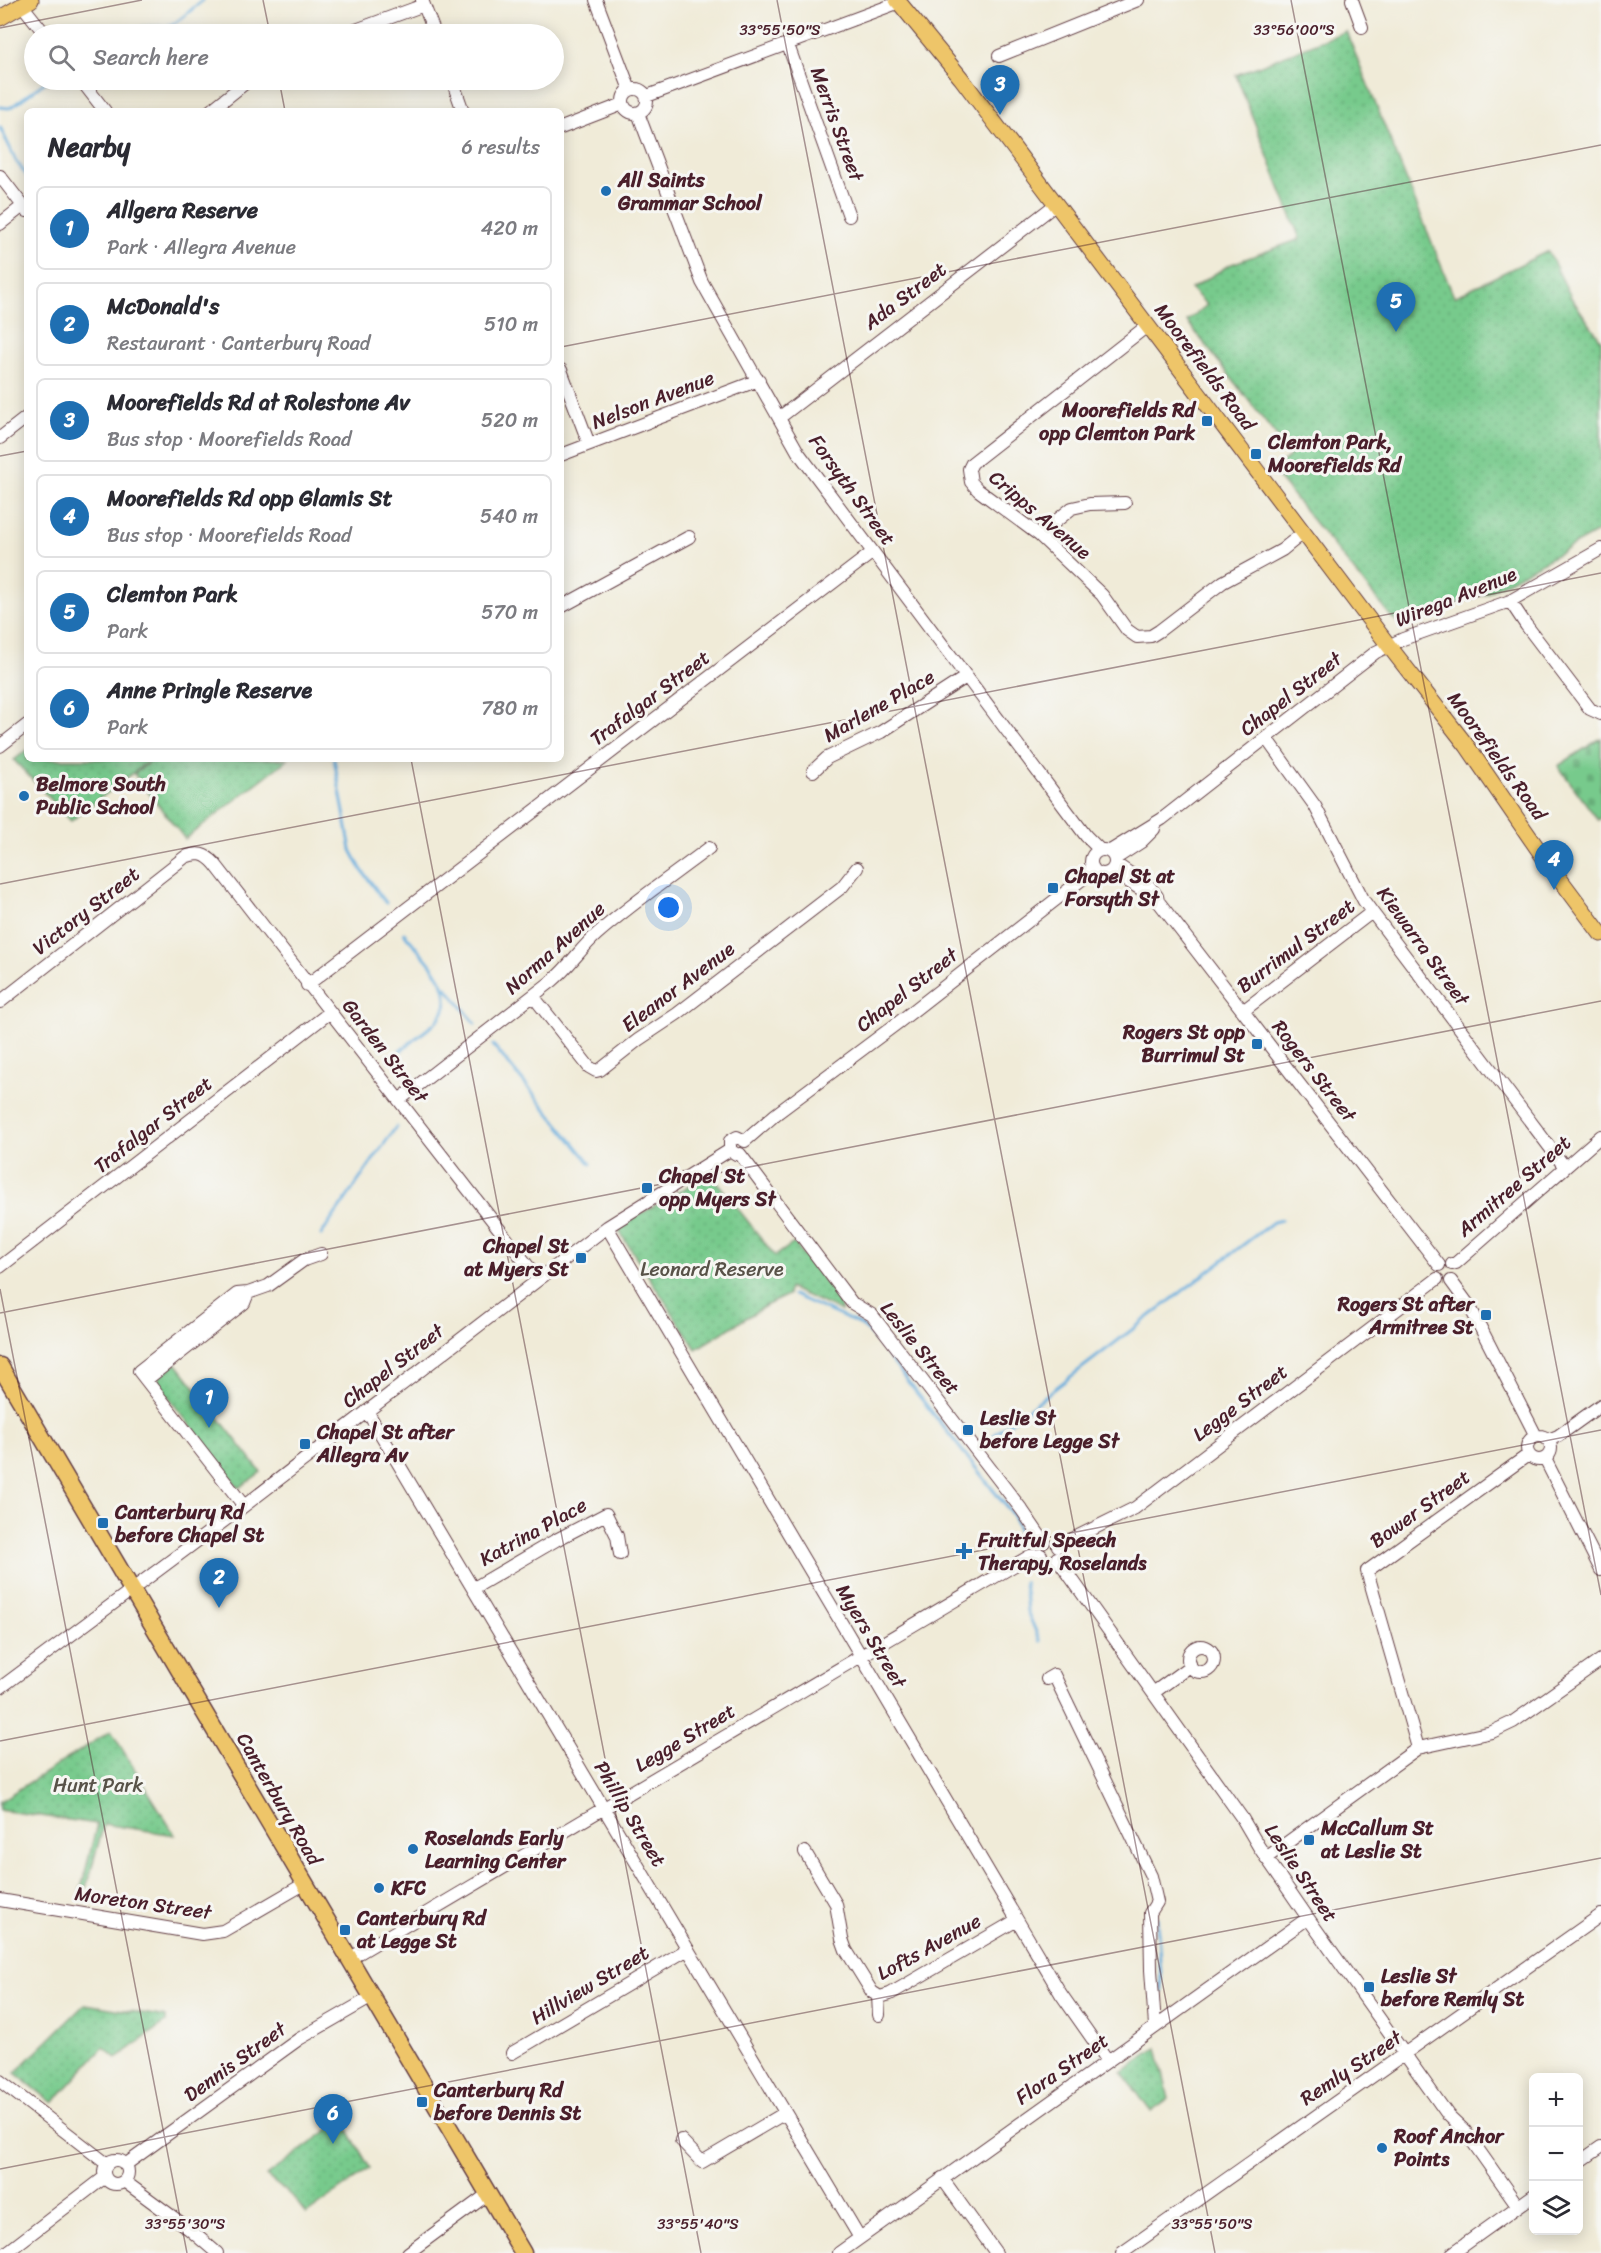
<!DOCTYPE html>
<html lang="en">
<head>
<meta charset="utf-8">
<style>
  :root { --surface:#fff; --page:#f7f7f7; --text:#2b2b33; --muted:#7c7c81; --line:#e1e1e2; --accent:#1f6fb2 }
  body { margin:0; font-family:Sriracha,sans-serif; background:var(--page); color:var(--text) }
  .controls { position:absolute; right:18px; bottom:18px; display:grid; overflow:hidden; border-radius:9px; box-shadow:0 3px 15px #0003 }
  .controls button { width:54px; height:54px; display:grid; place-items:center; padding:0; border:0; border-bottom:2px solid var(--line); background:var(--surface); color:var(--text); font:30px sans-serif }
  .you { position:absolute; left:669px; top:908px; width:21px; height:21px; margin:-15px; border:4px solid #fff; border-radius:50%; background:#1a73e8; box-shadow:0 0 0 9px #1a73e833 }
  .badge { display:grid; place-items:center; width:39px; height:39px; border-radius:50%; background:var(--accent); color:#fff; font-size:20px; font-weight:700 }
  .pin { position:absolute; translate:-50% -50px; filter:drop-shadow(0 2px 3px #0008) }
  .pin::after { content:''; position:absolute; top:32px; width:21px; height:18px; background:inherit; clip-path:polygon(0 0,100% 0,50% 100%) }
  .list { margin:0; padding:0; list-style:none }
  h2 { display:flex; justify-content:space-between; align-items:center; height:78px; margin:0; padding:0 24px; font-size:26px }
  h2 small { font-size:20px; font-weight:400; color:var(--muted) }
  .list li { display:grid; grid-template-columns:39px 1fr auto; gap:18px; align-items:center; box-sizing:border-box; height:84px; margin:0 12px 12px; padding:0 12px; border:2px solid var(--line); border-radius:9px }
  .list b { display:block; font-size:22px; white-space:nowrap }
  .list p { margin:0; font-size:20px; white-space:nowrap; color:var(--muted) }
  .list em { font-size:20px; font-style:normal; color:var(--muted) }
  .icon { flex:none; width:33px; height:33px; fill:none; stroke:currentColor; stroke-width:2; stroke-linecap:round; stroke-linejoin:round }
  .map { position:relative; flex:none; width:1601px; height:2253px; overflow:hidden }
  .search { position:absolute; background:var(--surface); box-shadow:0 3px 15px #0003; left:24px; top:24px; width:540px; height:66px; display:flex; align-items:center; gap:15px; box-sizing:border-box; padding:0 21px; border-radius:33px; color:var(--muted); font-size:22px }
  .panel { position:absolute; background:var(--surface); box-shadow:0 3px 15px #0003; left:24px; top:108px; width:540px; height:654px; border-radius:9px }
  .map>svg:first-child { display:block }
  .cemetery { fill:url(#cemetery-stones); stroke:#60745c; stroke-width:1.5 }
  .park { fill:url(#park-dots); stroke:#60745c; stroke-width:1.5 }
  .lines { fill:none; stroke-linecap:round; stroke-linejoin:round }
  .stream { stroke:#65acdc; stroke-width:3 }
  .minor-casing { stroke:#633e45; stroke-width:14 }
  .major-casing { stroke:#633e45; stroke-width:17 }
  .highway-casing { stroke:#633e45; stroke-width:19 }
  .minor { stroke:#fff; stroke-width:12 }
  .major { stroke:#eec569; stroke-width:15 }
  .highway { stroke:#eec569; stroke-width:16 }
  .ticks { fill:none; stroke:#4a1f2b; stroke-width:1.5; stroke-opacity:0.45 }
  .poi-dot { fill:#1f6fb2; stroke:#f6f6f2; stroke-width:2 }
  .labels { text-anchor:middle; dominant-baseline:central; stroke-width:6; stroke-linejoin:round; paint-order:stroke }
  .street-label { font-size:20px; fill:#4a1f2b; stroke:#f6f6f2 }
  .poi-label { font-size:20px; font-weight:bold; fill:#4a1f2b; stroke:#f6f6f2; text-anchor:start }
  .park-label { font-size:20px; fill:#585248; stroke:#f6f6f2 }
  .ticks-label { font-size:15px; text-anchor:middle; fill:#4a1f2b; stroke:#f6f6f2; stroke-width:6; stroke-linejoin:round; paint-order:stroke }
</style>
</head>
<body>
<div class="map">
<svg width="1601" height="2253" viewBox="0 0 1601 2253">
  <defs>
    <pattern id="cemetery-stones" width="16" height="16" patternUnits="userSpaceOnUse" patternTransform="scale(1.5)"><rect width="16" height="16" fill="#77ca8c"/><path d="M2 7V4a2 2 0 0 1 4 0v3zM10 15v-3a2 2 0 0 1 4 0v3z" fill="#68ad79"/></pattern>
    <pattern id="park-dots" width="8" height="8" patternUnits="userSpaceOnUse" patternTransform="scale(1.5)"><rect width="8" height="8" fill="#77ca8c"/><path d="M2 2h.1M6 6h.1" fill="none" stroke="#68ad79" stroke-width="1.8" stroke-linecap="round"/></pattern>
  </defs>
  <rect width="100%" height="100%" fill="#f6f6f2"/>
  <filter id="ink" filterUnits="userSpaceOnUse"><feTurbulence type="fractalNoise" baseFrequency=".0167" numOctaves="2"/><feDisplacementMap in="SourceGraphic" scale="12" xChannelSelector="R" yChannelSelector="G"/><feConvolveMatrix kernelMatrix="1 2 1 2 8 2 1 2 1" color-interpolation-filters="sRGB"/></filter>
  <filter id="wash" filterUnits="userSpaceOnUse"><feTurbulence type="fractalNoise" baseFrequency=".008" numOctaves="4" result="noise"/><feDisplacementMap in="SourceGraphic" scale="24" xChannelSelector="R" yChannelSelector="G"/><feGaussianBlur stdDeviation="1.35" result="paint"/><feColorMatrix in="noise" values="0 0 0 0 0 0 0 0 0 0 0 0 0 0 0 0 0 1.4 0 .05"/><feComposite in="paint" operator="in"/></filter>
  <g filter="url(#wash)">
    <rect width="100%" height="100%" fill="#f0ebd8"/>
    <path class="cemetery" d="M 1601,738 L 1601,818 L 1598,820 L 1558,766 Z"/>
    <path class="park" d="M 1346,31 L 1454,297 L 1548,251 L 1572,299 L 1601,340 L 1601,530 L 1487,593 L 1402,622 L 1396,621 L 1392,618 L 1272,470 L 1291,455 L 1187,321 L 1207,305 L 1191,289 L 1229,265 L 1300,239 L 1236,75 Z
      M 27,750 L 27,759 L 151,759 L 71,821 L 14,760 Z
      M 154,759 L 288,759 L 185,839 L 134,774 Z
      M 710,1173 L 775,1256 L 794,1243 L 840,1301 L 841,1311 L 789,1288 L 788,1295 L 767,1305 L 696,1349 L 617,1228 Z
      M 176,1363 L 261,1472 L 239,1488 L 158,1384 L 159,1376 Z
      M 111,1731 L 175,1835 L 104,1824 L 83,1898 L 79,1897 L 97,1824 L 0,1810 L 0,1801 Z
      M 85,2004 L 166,2017 L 166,2022 L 117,2058 L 104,2047 L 53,2103 L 15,2073 Z
      M 1157,2048 L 1169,2099 L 1151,2112 L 1122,2072 Z
      M 342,2120 L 370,2168 L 306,2214 L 294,2198 L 266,2176 Z"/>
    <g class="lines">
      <path class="stream" d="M 128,34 C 144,22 152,29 169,26 C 177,24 195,6 203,0
        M 0,107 L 9,108 L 13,106 L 48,80
        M 0,127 L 16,161 L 27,176
        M 334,759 L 351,850 L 361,869 L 386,903
        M 446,987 L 475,1023
        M 493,1045 L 591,1164
        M 389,1060 L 435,1023 C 466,993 424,958 404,933
        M 321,1235 L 396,1127
        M 793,1295 L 861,1325 L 872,1336 L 1012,1514 L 1018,1527 L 1020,1542
        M 985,1442 L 1273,1222 L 1281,1220
        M 1024,1582 L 1027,1611 L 1040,1641
        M 1157,1918 L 1162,1992"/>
    </g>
  </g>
  <g filter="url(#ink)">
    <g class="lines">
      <defs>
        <path id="minor" d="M 422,0 L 435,34
          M 596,0 L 630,90
          M 1352,0 L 1362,27
          M 22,5 L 45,34
          M 345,34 L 424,5
          M 788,45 L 849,216
          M 999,56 L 1138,0
          M 81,80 L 105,111
          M 452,80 L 463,111
          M623 101a12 12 0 1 1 24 0a12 12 0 1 1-24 0Z
          M 647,96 L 900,2
          M 210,111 L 249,80
          M 638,113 L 702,282 L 798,452 L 1086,836 L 1100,850
          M 561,128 L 623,104
          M 0,176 L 27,211
          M 0,224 L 23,206
          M 1147,326 L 972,463 L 969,469 L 971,482 L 978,490 L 1039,535 L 1102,595 L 1127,630 L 1137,637 L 1151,636 L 1159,631 L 1223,582 L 1282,550 L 1303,533
          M 561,370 L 589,444
          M 779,418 L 1055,205
          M 0,438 L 27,417
          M 561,455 L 759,380
          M 1039,535 L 1072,508 L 1090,504 L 1125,503
          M 1510,601 L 1526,625 L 1590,709 L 1601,714
          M 561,607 L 689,537
          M 1266,738 L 1315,806 L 1364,901 L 1372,912 L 1564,1166
          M 0,746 L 27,725
          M 813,771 L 827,758 L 881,732 L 966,677
          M1091 862a12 12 0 1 1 24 0a12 12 0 1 1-24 0Z
          M 1110,851 L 1162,819 L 1376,652 L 1403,639 L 1510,601 L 1601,549
          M 1115,859 L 1141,842 L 1154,829
          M 1116,864 L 1149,886 L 1157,896 L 1158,901 L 1439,1265
          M 1111,871 L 1147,893
          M 307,985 L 873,552
          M 533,996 L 589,1067 L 596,1071 L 600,1070 L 638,1040 L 677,1014 L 842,887 L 857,868
          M 0,1002 L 185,857 C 198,852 205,853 215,864 L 538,1279
          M 1243,1011 L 1372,912
          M 399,1100 L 552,981 C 569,967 581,948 597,934 C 632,903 672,876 709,848
          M 745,1141 L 776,1114 L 899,1022 L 1081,880 L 1093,868
          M 736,1154 L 730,1150 L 730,1141 L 737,1137 L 745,1141
          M 740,1154 L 852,1303 L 872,1315 L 1022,1510 L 1044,1542
          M 607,1227 L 1061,1994 L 1108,2061
          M 1452,1264 L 1456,1263 L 1601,1136
          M 0,1267 L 329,1013
          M 1451,1281 L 1470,1307 L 1536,1436
          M 248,1293 L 268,1286 L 304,1260 L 321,1254
          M 146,1380 L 244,1303 L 248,1293 L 237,1294 L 139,1371 L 244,1506
          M 367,1411 L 860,2238
          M1527 1448a12 12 0 1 1 24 0a12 12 0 1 1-24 0Z
          M 1548,1440 L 1558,1436 L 1601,1405
          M 1545,1459 L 1601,1570
          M 1058,1546 L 1135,1508 L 1437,1279
          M 1057,1558 L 1242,1818 L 1259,1847 L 1308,1918 L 1448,2115 L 1465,2131 L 1518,2206
          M 474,1588 L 556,1540 L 606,1514 L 617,1536 L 620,1554
          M1188 1659a13 13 0 1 1 26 0a13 13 0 1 1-26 0Z
          M 1047,1679 L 1054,1675 L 1151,1876 L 1157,1902 L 1150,1913 L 1151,1970 L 1155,2026
          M 0,1688 L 244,1506 L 607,1227 L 730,1150
          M 1153,1693 L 1190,1666
          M 1418,1748 L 1367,1571 L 1528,1455
          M 805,1852 L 836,1904 L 842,1939 L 846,1950 L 872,1992 L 880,1997 L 890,1994 L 1017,1920
          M 1266,1858 L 1418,1748 L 1492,1732 L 1513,1722 L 1601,1660
          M 0,1900 L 202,1934 L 223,1931 L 304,1884
          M 349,1959 L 1030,1556 L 1041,1555
          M 878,1996 L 879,2015
          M 512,2053 L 688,1949
          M 0,2081 L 107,2164
          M 681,2140 L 702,2162 L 785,2113
          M104 2172a12 12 0 1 1 24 0a12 12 0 1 1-24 0Z
          M 1578,2163 L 1601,2147
          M 125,2165 L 299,2039 L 372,1997
          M 942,2178 L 996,2253
          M 124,2181 L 189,2229 L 217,2253
          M 6,2253 L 105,2177
          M 408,2253 L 488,2194
          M 839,2253 L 1308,1918
          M 1122,2253 L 1601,1915
          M 1453,2253 L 1534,2195"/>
        <path id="major" d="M 897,0 L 961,78 L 1389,646 L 1467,746 L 1542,855 L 1601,934
          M 0,18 L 31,0"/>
        <path id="highway" d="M 0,1366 L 523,2253"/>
      </defs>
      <use href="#minor" class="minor-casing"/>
      <use href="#major" class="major-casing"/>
      <use href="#highway" class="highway-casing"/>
      <use href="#minor" class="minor"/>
      <use href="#major" class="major"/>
      <use href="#highway" class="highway"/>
    </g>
  </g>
  <path class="ticks" d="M 263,0 L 270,34M 777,0 L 1215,2253M 1291,0 L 1601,1595M 0,28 L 142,0M 279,80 L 285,111M 561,347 L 1601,145M 0,456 L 27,451M 411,759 L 701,2253M 0,884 L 1601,573M 0,1289 L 187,2253M 0,1313 L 1601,1001M 0,1741 L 1601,1430M 0,2169 L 1601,1858"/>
  <g class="poi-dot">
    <circle cx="606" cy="191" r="6"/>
    <rect x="1201" y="415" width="12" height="12" rx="3"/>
    <rect x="1250" y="448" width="12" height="12" rx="3"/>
    <circle cx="24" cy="796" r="6"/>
    <rect x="1047" y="882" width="12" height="12" rx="3"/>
    <rect x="1251" y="1038" width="12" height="12" rx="3"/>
    <rect x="641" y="1182" width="12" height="12" rx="3"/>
    <rect x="575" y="1252" width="12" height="12" rx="3"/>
    <rect x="1480" y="1309" width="12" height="12" rx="3"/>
    <rect x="962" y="1424" width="12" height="12" rx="3"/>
    <rect x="299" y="1438" width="12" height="12" rx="3"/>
    <rect x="97" y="1517" width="12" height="12" rx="3"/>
    <path d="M961 1542h6v6h6v6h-6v6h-6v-6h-6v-6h6z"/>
    <rect x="1303" y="1834" width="12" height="12" rx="3"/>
    <circle cx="413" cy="1849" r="6"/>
    <circle cx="379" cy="1888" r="6"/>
    <rect x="339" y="1924" width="12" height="12" rx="3"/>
    <rect x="1363" y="1981" width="12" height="12" rx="3"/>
    <rect x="416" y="2096" width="12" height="12" rx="3"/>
    <circle cx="1382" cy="2148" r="6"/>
  </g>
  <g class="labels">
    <g class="street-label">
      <text transform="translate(837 124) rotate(70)">Merris Street</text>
      <text transform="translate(905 296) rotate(-37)">Ada Street</text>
      <text transform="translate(1205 367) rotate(53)">Moorefields Road</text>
      <text transform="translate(653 400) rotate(-21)">Nelson Avenue</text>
      <text transform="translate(852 490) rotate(54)">Forsyth Street</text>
      <text transform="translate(1040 515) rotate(40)">Cripps Avenue</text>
      <text transform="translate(1456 597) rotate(-22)">Wirega Avenue</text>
      <text transform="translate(1291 694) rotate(-38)">Chapel Street</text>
      <text transform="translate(650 698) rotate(-37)">Trafalgar Street</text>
      <text transform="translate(879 706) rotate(-30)">Marlene Place</text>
      <text transform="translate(1497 756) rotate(54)">Moorefields Road</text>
      <text transform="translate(86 911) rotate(-38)">Victory Street</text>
      <text transform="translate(1296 946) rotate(-37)">Burrimul Street</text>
      <text transform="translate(1423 946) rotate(54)">Kiewarra Street</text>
      <text transform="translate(555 948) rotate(-42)">Norma Avenue</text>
      <text transform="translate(678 987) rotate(-37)">Eleanor Avenue</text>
      <text transform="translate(907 990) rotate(-38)">Chapel Street</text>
      <text transform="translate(385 1051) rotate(52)">Garden Street</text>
      <text transform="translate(1314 1071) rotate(52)">Rogers Street</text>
      <text transform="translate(153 1125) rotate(-38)">Trafalgar Street</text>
      <text transform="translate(1514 1186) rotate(-41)">Armitree Street</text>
      <text transform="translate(920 1348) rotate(51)">Leslie Street</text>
      <text transform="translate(393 1366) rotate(-38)">Chapel Street</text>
      <text transform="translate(1240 1403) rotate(-37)">Legge Street</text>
      <text transform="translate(1420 1509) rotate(-36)">Bower Street</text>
      <text transform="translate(533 1532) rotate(-29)">Katrina Place</text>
      <text transform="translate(871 1636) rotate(59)">Myers Street</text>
      <text transform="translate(685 1738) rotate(-31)">Legge Street</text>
      <text transform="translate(279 1799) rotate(60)">Canterbury Road</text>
      <text transform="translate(630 1814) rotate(59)">Phillip Street</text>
      <text transform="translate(1301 1873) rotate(56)">Leslie Street</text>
      <text transform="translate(143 1903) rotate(8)">Moreton Street</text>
      <text transform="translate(929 1947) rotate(-29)">Lofts Avenue</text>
      <text transform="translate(590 1985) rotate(-31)">Hillview Street</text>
      <text transform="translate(235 2062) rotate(-36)">Dennis Street</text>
      <text transform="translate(1351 2068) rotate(-34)">Remly Street</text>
      <text transform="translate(1062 2069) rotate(-35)">Flora Street</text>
    </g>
    <g class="poi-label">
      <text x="618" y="180">All Saints<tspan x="618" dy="23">Grammar School</tspan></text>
      <text x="1195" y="410" text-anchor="end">Moorefields Rd<tspan x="1195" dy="23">opp Clemton Park</tspan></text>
      <text x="1268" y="442">Clemton Park,<tspan x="1268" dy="23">Moorefields Rd</tspan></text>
      <text x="36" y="784">Belmore South<tspan x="36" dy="23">Public School</tspan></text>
      <text x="1065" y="876">Chapel St at<tspan x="1065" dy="23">Forsyth St</tspan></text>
      <text x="1245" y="1032" text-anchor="end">Rogers St opp<tspan x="1245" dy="23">Burrimul St</tspan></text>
      <text x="659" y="1176">Chapel St<tspan x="659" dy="23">opp Myers St</tspan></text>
      <text x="569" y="1246" text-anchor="end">Chapel St<tspan x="569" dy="23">at Myers St</tspan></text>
      <text x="1474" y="1304" text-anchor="end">Rogers St after<tspan x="1474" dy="23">Armitree St</tspan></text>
      <text x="980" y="1418">Leslie St<tspan x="980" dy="23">before Legge St</tspan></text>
      <text x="317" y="1432">Chapel St after<tspan x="317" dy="23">Allegra Av</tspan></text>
      <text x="115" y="1512">Canterbury Rd<tspan x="115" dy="23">before Chapel St</tspan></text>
      <text x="978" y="1540">Fruitful Speech<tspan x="978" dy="23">Therapy, Roselands</tspan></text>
      <text x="1321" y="1828">McCallum St<tspan x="1321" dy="23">at Leslie St</tspan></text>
      <text x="425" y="1838">Roselands Early<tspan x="425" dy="23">Learning Center</tspan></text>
      <text x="391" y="1888">KFC</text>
      <text x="357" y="1918">Canterbury Rd<tspan x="357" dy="23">at Legge St</tspan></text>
      <text x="1381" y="1976">Leslie St<tspan x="1381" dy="23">before Remly St</tspan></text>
      <text x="434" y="2090">Canterbury Rd<tspan x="434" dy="23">before Dennis St</tspan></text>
      <text x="1394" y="2136">Roof Anchor<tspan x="1394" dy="23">Points</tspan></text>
    </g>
    <g class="park-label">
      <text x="712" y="1269">Leonard Reserve</text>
      <text x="98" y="1785">Hunt Park</text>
    </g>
  </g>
  <g class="ticks-label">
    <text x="780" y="35">33°55'50"S</text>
    <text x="1294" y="35">33°56'00"S</text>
    <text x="185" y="2229">33°55'30"S</text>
    <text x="698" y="2229">33°55'40"S</text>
    <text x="1212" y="2229">33°55'50"S</text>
  </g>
</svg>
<div class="controls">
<button>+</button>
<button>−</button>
<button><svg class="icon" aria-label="layers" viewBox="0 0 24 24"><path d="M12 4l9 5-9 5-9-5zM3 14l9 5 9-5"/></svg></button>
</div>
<div class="you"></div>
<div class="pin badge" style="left:209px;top:1428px">1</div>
<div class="pin badge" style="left:219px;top:1608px">2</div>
<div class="pin badge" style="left:1000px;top:115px">3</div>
<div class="pin badge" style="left:1554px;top:890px">4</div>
<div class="pin badge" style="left:1396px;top:332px">5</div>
<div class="pin badge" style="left:333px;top:2144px">6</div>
<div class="search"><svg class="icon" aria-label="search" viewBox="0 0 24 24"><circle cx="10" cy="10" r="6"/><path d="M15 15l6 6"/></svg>Search here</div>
<section class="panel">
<h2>Nearby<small>6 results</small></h2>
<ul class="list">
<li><span class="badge">1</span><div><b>Allgera Reserve</b><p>Park · Allegra Avenue</p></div><em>420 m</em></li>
<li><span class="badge">2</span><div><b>McDonald's</b><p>Restaurant · Canterbury Road</p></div><em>510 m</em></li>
<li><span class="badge">3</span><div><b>Moorefields Rd at Rolestone Av</b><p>Bus stop · Moorefields Road</p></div><em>520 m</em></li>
<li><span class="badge">4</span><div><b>Moorefields Rd opp Glamis St</b><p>Bus stop · Moorefields Road</p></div><em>540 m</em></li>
<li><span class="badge">5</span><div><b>Clemton Park</b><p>Park</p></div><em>570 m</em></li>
<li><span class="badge">6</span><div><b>Anne Pringle Reserve</b><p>Park</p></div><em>780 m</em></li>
</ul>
</section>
</div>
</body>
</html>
